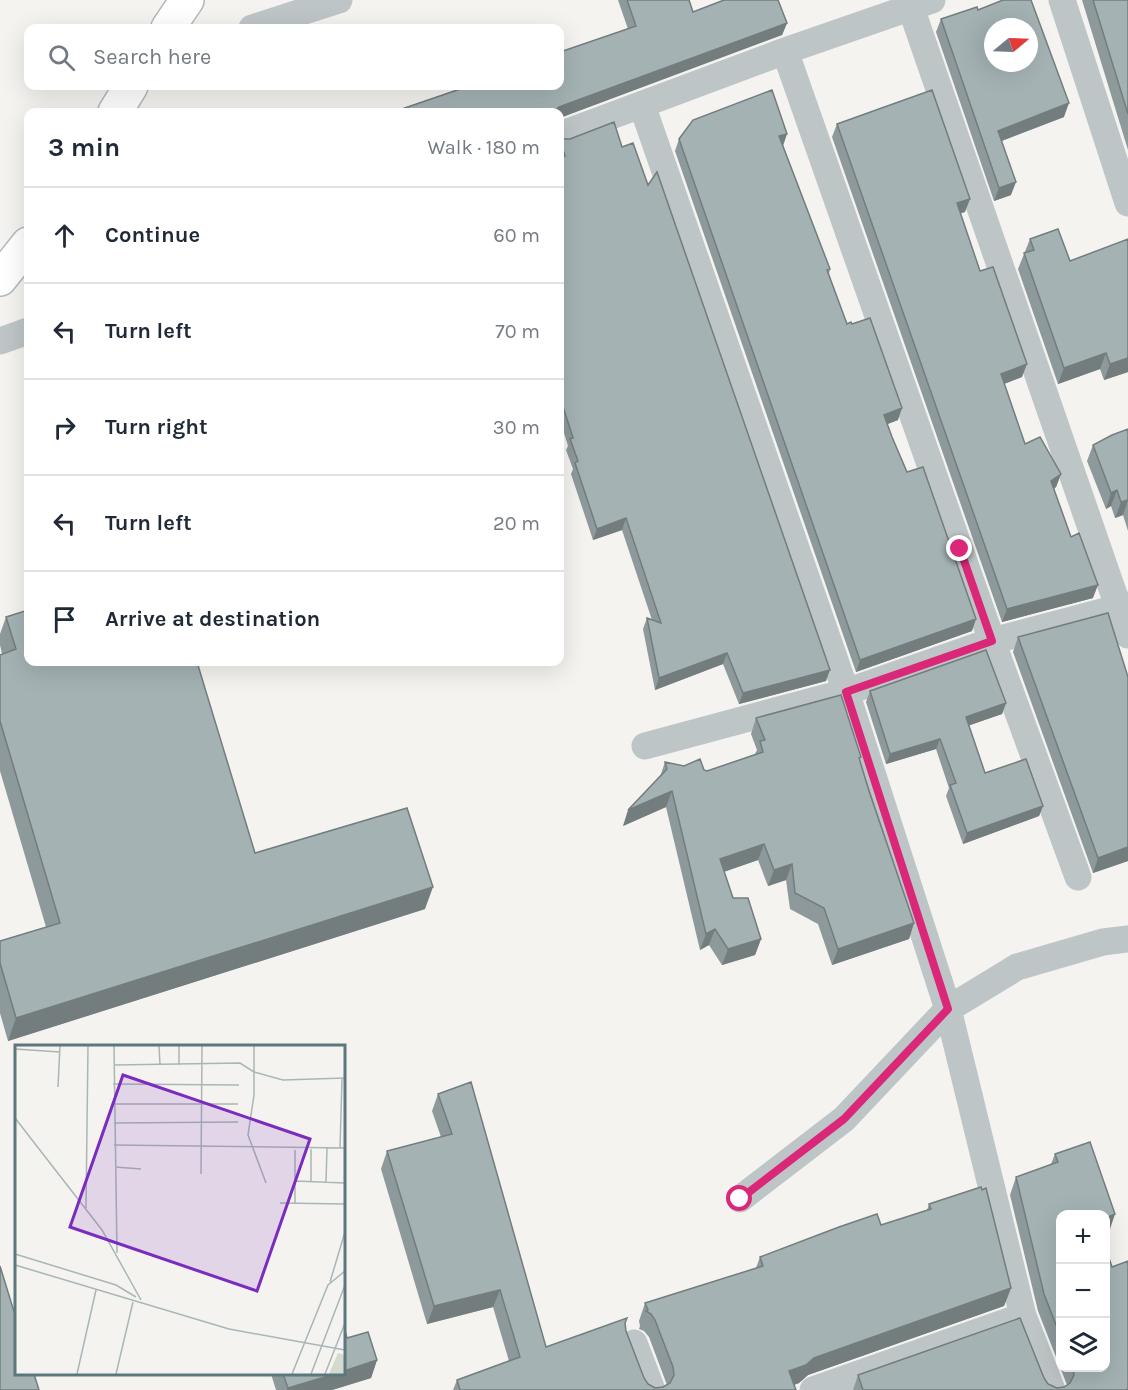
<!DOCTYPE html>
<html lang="en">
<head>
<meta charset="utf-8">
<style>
  :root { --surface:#fff; --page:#f2f2f3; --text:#1f2937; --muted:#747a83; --line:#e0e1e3 }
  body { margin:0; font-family:Karla,sans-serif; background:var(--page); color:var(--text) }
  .controls { position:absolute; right:18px; bottom:18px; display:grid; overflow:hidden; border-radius:12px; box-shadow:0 6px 24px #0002 }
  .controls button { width:54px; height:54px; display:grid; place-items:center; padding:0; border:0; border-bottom:2px solid var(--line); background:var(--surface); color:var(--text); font:30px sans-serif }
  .compass { position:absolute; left:984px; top:18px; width:54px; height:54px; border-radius:50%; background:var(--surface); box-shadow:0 6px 24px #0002; rotate:71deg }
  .stop { position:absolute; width:18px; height:18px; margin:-14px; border:4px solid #db2777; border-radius:50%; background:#fff }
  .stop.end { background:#db2777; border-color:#fff; box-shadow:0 2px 6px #0008 }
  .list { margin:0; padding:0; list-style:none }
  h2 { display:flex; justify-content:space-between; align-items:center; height:78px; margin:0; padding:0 24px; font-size:26px }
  h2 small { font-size:20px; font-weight:400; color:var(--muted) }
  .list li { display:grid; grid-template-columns:39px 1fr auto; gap:18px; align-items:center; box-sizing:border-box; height:96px; padding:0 24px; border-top:2px solid var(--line) }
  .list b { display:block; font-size:22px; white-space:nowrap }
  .list em { font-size:20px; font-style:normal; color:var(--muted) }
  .icon { flex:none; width:33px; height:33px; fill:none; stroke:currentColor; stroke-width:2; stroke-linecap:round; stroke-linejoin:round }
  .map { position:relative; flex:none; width:1128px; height:1390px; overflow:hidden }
  .search { position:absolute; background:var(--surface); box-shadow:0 6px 24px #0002; left:24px; top:24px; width:540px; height:66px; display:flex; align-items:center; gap:15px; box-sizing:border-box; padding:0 21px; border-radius:12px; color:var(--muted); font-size:22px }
  .panel { position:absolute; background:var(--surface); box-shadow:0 6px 24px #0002; left:24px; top:108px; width:540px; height:558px; border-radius:12px }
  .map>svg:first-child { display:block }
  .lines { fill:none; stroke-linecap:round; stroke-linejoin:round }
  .secondary-casing { stroke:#b0b9bb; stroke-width:36 }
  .minor { stroke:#bec5c7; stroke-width:27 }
  .secondary { stroke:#fff; stroke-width:33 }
  .wall { fill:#8d999b }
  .shaded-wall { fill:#737d7e }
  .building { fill:#a4b2b4; stroke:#737d7e; stroke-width:1.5; fill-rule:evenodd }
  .route { stroke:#db2777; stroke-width:8 }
  .inset-road { fill:none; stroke:#a9b6b7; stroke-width:1.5 }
  .view { fill:#7b2cbf; fill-opacity:0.15; stroke:#7b2cbf; stroke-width:3 }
  .inset-edge { fill:none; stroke:#5c777d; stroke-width:3 }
</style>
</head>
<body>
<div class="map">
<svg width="1128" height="1390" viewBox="0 0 1128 1390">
  <rect width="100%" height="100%" fill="#f4f3ef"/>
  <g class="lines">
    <defs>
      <path id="secondary" d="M 168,28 L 187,0
        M 115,112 L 131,86
        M 0,279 L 28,244"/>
    </defs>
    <use href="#secondary" class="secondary-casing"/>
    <path class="minor" d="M 1062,0 L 1128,203
      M 911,8 L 1128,635
      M 252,28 L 339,0
      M 785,51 L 992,641 L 1078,877
      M 642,105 L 846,692 L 948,1009 L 1023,1316 L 1052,1390
      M 560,135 L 785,51 L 932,0
      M 0,341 L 28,331
      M 645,746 L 846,692 L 992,641 L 1128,605
      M 740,1199 L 844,1119 L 948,1009 L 1017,967 L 1103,942 L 1128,939
      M 634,1343 L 652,1390
      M 813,1390 L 1023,1316"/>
    <use href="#secondary" class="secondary"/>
  </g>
  <path class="wall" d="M 618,0 L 689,0 L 693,12 L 787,23 L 782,35 L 560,112 L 393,112 L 628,29 Z
    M 1082,0 L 1128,0 L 1128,150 Z
    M 978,10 L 1064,117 L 1002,141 L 1011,195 L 994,201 L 936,32 L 941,19 Z
    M 837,124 L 965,212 L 960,213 L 980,271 L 1022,377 L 1004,384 L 1025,444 L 1061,474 L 1056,487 L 1054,489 L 1093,598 L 1002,622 L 832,137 Z
    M 560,139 L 622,147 L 648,185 L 826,681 L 739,704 L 723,664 L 655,690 L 643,629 L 647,618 L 652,620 L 622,530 L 593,540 L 571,474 L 573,469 L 566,450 L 568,446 L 560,420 Z
    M 679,139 L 783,145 L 830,269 L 829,274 L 847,324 L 898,420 L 887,424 L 892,437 L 972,631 L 856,672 L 675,151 Z
    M 1030,239 L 1070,261 L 1128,372 L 1104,380 L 1100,369 L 1058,384 L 1018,269 Z
    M 1128,429 L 1128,531 L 1123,515 L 1115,518 L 1111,506 L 1106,509 L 1087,461 L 1093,445 Z
    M 6,617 L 255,853 L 425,909 L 8,1041 L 0,1013 L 0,941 L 46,927 L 0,771 L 0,655 L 2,654 L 0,645 L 0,634 Z
    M 1018,637 L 1128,677 L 1128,861 L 1093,873 L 1013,652 Z
    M 870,691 L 1006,703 L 1002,714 L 969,725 L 985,773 L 1043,806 L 1039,816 L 963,844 L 946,796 L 949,788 L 936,749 L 886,764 L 866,702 Z
    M 756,718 L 860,761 L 914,923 L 909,939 L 832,965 L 818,924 L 790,909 L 786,880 L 768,886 L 758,860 L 724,872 L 733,898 L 761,939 L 755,955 L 722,965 L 709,945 L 700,950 L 666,807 L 623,826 L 660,777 L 665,762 L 707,771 L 755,754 L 757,750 L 751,734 Z
    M 438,1094 L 546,1347 L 625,1324 L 626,1331 L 644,1378 L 648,1384 L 655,1388 L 663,1387 L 667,1385 L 649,1337 L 644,1331 L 639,1329 L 640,1326 L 639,1321 L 645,1303 L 756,1268 L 760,1257 L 881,1225 L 927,1210 L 929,1204 L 1011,1288 L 1004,1306 L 808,1375 L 799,1383 L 794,1385 L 796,1390 L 453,1390 L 457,1380 L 509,1361 L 493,1307 L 427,1324 L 381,1169 L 387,1151 L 441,1137 L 432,1111 Z
    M 1055,1154 L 1109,1232 L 1060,1215 L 1060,1368 L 1106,1368 L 1112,1267 L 1128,1390 L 853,1390 L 858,1375 L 1044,1378 L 1048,1384 L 1057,1388 L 1064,1387 L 1067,1385 L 1038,1311 L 1010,1195 L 1016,1177 L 1051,1164 Z
    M 347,1338 L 377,1360 L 371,1378 L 332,1390 L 276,1390 L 271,1374 L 344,1374 Z"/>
  <path class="shaded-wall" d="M 787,23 L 782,35 L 560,118 L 560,112 L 553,112 L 559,107 Z
    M 1069,103 L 1064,117 L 993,144 L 998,131 Z
    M 550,109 L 549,112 L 540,112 Z
    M 787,134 L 783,146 L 779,136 Z
    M 1016,182 L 1011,195 L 994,201 L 999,188 Z
    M 970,199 L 965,212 L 952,216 L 957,203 Z
    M 1106,353 L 1100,369 L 1058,384 L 1064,368 Z
    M 1128,358 L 1128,372 L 1104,380 L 1110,364 Z
    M 1027,364 L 1022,377 L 996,387 L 1001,374 Z
    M 902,408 L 898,420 L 880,427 L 884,415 Z
    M 1061,474 L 1056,487 L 1047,494 L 1051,481 Z
    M 1117,490 L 1111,506 L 1106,509 L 1111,493 Z
    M 1128,500 L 1123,515 L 1115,518 L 1121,502 Z
    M 626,518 L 622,530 L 593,540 L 597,529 Z
    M 1098,585 L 1093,598 L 1002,622 L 1007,609 Z
    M 976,619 L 972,631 L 856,672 L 860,660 Z
    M 727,653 L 723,664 L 655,690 L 659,678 Z
    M 830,670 L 826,681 L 739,704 L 743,693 Z
    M 1006,703 L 1002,714 L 962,728 L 966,717 Z
    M 940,739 L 936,749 L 886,764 L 890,754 Z
    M 672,791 L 666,807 L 623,826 L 628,810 Z
    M 1043,806 L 1039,816 L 963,844 L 967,833 Z
    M 764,844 L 758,860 L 714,875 L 720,859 Z
    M 1128,847 L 1128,861 L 1093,873 L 1098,858 Z
    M 792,864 L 786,880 L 768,886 L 774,870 Z
    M 433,887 L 425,909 L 8,1041 L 16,1018 Z
    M 914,923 L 909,939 L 832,965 L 838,949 Z
    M 715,929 L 709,945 L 700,950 L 706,934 Z
    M 761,939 L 755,955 L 722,965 L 728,949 Z
    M 1115,1214 L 1109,1232 L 1106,1233 L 1106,1218 Z
    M 1011,1288 L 1004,1306 L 808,1375 L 799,1383 L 783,1389 L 789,1371 L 814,1358 Z
    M 500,1290 L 493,1307 L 427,1324 L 434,1306 Z
    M 377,1360 L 371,1378 L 332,1390 L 287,1390 L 288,1388 L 335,1374 L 344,1374 L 344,1371 Z"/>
  <path class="building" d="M 627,0 L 689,0 L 693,12 L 724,0 L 778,0 L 787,23 L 559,107 L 553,112 L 552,112 L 550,109 L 540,112 L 393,112 L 469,86 L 560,86 L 560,52 L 636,26 Z
    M 1003,0 L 1031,0 L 1069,103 L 998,131 L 1016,182 L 999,188 L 941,19 L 977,7 L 978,10 ZM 993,27 L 1029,27 L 1029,63 L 993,63 Z
    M 1093,0 L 1128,0 L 1128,114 Z
    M 772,90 L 787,134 L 779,136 L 830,269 L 827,270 L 847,324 L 851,322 L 852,324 L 870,318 L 902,408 L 884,415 L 892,437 L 907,472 L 923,467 L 976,619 L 860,660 L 679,139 L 693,120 Z
    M 932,90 L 970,199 L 957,203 L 980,271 L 993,267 L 1027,364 L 1001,374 L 1025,444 L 1040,437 L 1061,474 L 1051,481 L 1071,537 L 1079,533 L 1098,585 L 1007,609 L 837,124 Z
    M 614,122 L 622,147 L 633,143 L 648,185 L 657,172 L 830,670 L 743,693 L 727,653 L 659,678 L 647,618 L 661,623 L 626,518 L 597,529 L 575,463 L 578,461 L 570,439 L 573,438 L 560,397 L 560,158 L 565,156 L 560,139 L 570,139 Z
    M 1058,229 L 1070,261 L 1128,239 L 1128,358 L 1110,364 L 1106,353 L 1064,368 L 1024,253 L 1034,250 L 1030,239 Z
    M 1128,429 L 1128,500 L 1121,502 L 1117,490 L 1111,493 L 1093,445 L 1112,435 Z
    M 28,610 L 28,662 L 197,662 L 255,853 L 407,808 L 433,887 L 16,1018 L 0,963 L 0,941 L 60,923 L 0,721 L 0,655 L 16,649 L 6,617 Z
    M 1108,613 L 1128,677 L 1128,847 L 1098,858 L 1018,637 Z
    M 986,650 L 1006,703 L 966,717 L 985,773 L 1026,759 L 1043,806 L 967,833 L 950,785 L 956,783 L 940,739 L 890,754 L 870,691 Z
    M 841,695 L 861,757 L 859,758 L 869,791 L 914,923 L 838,949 L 824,908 L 795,893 L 792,864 L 774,870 L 764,844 L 720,859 L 733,898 L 748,898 L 761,939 L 728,949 L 715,929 L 706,934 L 672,791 L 628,810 L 667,769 L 665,762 L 684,766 L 700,759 L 704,770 L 707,771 L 763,752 L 760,741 L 765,740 L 756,718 Z
    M 471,1082 L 546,1347 L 627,1318 L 625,1323 L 626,1331 L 644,1378 L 648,1384 L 655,1388 L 663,1387 L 670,1383 L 674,1375 L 673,1367 L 655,1320 L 651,1314 L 646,1311 L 648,1310 L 645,1303 L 763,1266 L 760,1257 L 839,1227 L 877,1214 L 881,1225 L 931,1209 L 929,1204 L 981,1187 L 982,1190 L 986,1188 L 1011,1288 L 814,1358 L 806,1365 L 789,1371 L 796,1390 L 460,1390 L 457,1380 L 520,1357 L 500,1290 L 434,1306 L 387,1151 L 452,1134 L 438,1094 Z
    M 1090,1142 L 1115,1214 L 1106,1218 L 1106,1215 L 1060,1215 L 1060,1335 L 1044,1294 L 1016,1177 L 1058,1162 L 1055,1154 Z
    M 1106,1249 L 1112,1267 L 1128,1261 L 1128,1389 L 1125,1390 L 863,1390 L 858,1375 L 1020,1318 L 1044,1378 L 1048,1384 L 1057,1388 L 1064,1387 L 1070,1383 L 1074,1375 L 1073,1368 L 1106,1368 Z
    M 0,1266 L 16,1318 L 16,1374 L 34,1374 L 39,1390 L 0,1390 Z
    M 344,1327 L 347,1338 L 368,1332 L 377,1360 L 344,1371 Z
    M 283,1374 L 335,1374 L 288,1388 Z"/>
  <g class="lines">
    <path class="route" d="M 740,1199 L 844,1119 L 948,1009 L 846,692 L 992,641 L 960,549"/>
  </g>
  <g transform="translate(15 1045)">
    <rect width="330" height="330" fill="#f4f3ef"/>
    <path d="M 323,308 L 330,310 L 330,329 L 314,329 Z" fill="#d5dace"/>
    <path class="inset-road" d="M 99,1 L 102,208M 144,1 L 145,20M 164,1 L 164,20M 239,1 L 239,50 L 233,90 L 251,138M 0,4 L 45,7M 99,20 L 225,18 L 239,27 L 268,35 L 330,33M 98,39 L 224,40M 43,42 L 45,1M 99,59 L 223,59M 0,73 L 87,185 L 126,255M 99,78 L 223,77M 99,100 L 330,103M 325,103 L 327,34M 280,105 L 280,158M 100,122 L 126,124M 186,129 L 187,1M 280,136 L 330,138M 296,136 L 296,104M 311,137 L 312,103M 265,158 L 330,159M 71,163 L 73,1M 0,209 L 101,240 L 121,252M 0,220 L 214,284 L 330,305M 315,237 L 330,187M 62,329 L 81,245M 101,329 L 118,257M 277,329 L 313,240 L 330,226M 296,329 L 330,240M 310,329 L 330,278"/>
    <path class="view" d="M 108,30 L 295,94 L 242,246 L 55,182 Z"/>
    <rect width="330" height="330" class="inset-edge"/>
  </g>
</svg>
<div class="controls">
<button>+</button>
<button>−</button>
<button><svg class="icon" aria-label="layers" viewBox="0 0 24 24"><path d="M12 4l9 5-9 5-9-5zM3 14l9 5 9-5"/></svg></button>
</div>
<svg class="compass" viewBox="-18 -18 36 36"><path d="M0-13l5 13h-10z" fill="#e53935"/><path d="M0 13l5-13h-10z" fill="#747a83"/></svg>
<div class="stop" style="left:740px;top:1199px"></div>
<div class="stop end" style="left:960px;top:549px"></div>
<div class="search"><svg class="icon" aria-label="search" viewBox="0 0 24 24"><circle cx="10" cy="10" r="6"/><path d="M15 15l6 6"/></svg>Search here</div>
<section class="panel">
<h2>3 min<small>Walk · 180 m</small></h2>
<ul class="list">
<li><svg class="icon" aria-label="ahead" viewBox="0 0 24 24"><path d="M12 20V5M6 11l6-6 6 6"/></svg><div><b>Continue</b></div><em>60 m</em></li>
<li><svg class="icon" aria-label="left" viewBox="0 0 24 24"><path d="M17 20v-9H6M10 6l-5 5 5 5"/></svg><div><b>Turn left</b></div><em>70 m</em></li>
<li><svg class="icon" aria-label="right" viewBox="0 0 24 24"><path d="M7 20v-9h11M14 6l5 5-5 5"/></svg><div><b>Turn right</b></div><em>30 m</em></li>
<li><svg class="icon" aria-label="left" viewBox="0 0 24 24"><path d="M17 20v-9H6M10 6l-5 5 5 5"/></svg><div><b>Turn left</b></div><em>20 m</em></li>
<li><svg class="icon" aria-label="arrive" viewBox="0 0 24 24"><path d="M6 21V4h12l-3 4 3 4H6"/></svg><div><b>Arrive at destination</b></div></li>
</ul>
</section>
</div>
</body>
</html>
